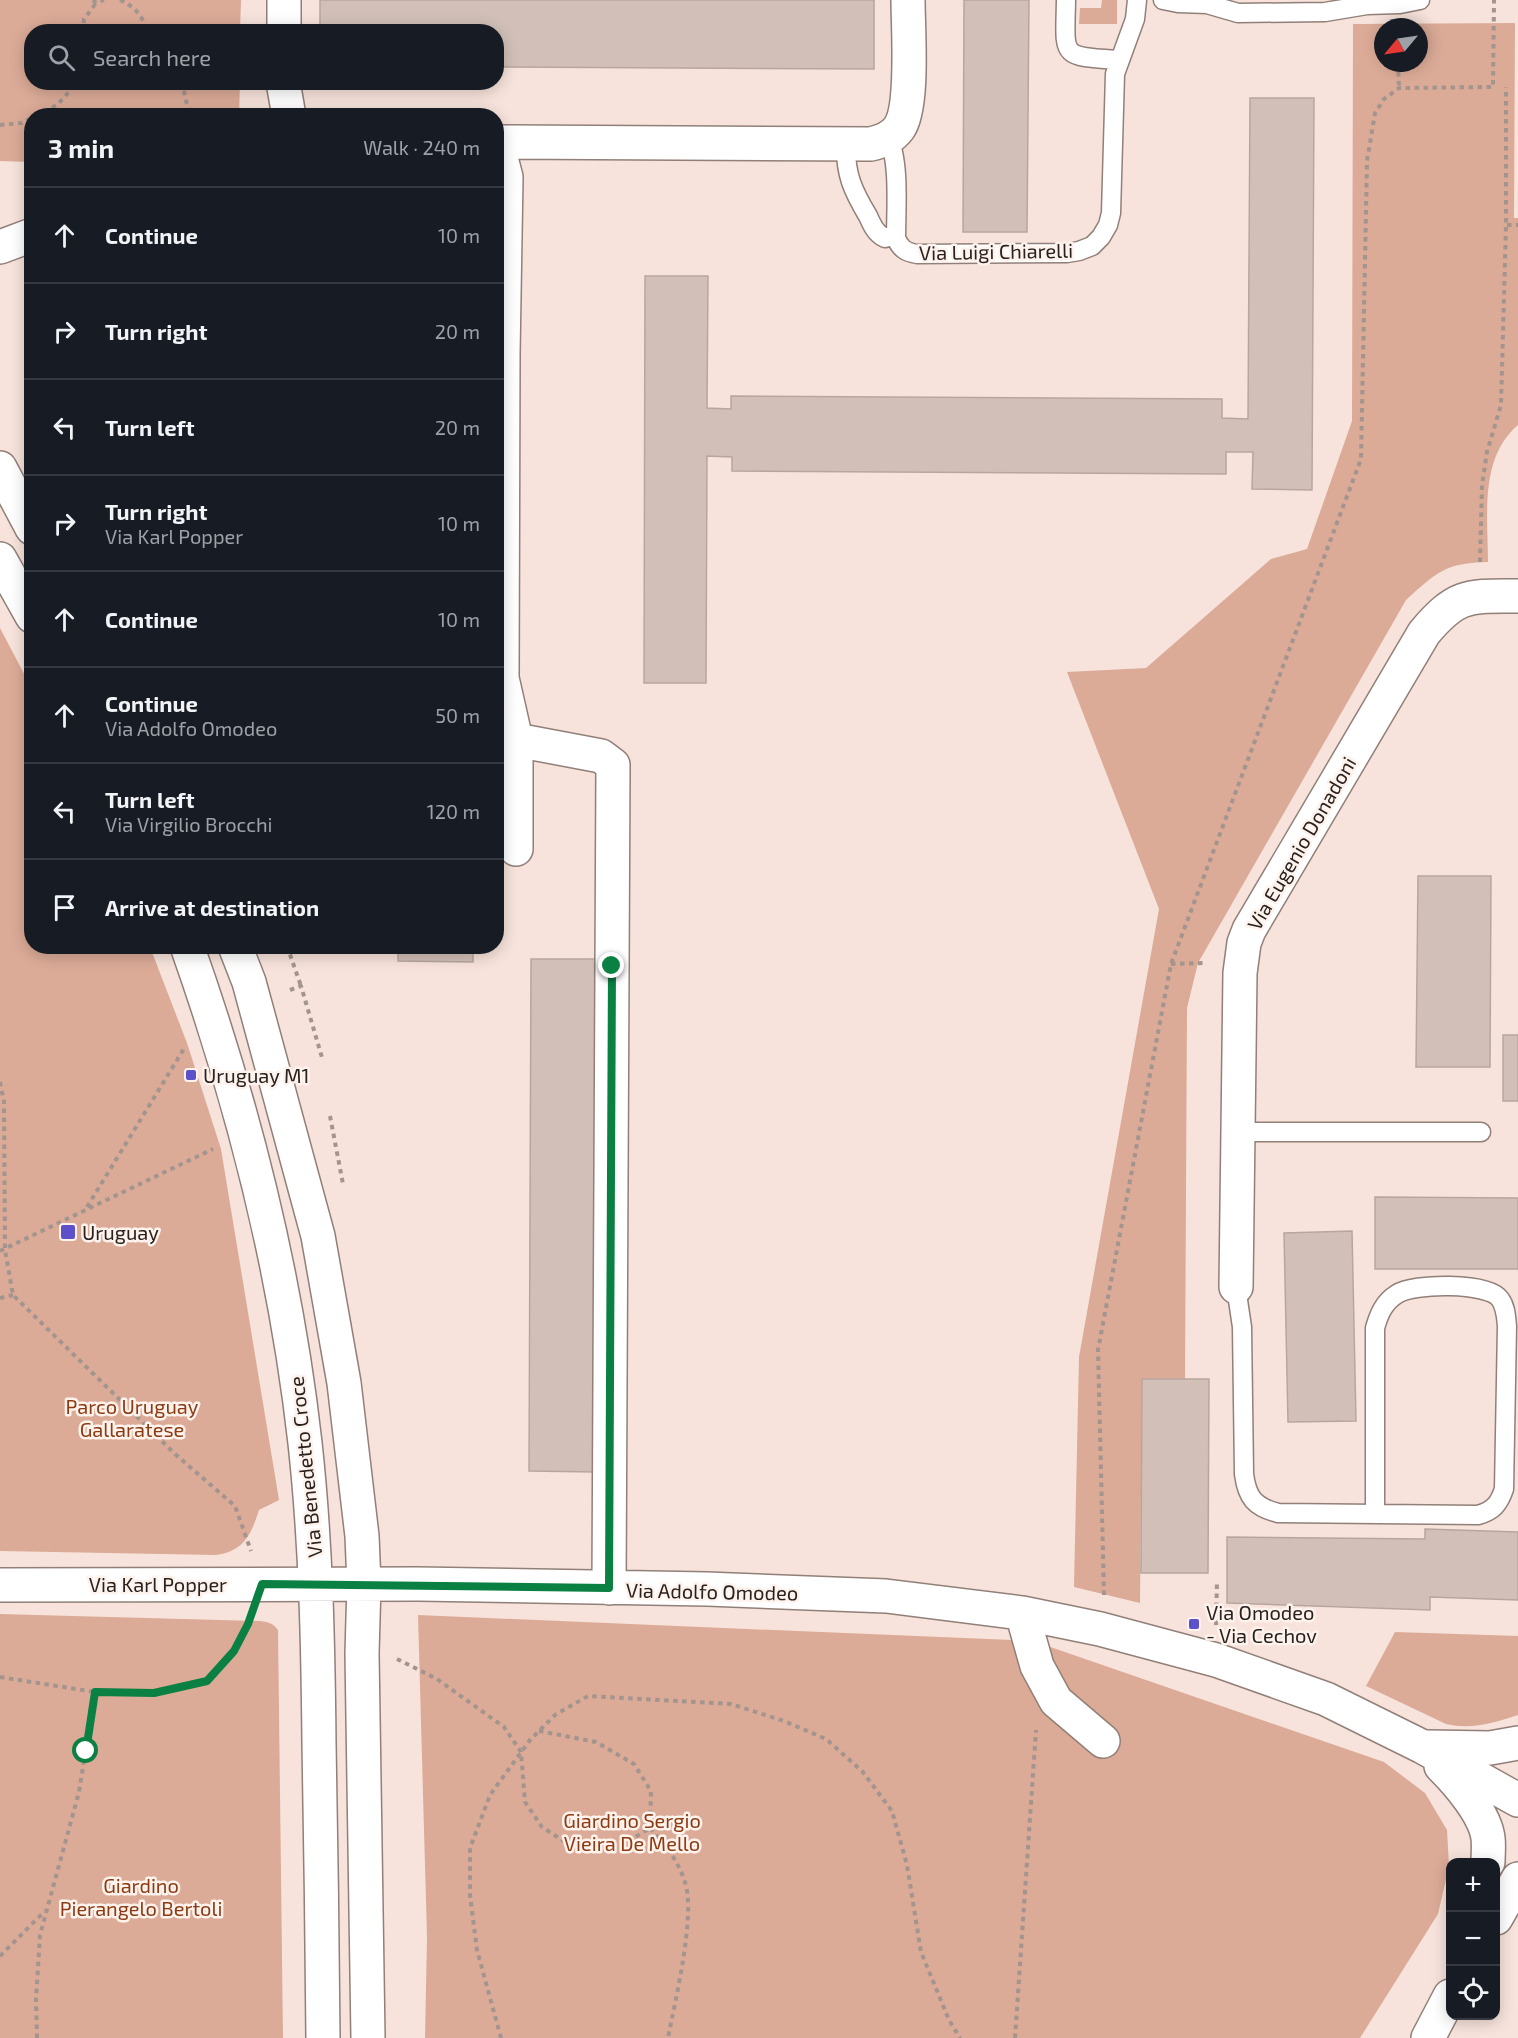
<!DOCTYPE html>
<html lang="en">
<head>
<meta charset="utf-8">
<style>
  :root { --surface:#171b24; --page:#20242c; --text:#f1f3f6; --muted:#9ea1a6; --line:#363941 }
  body { margin:0; font-family:"Exo 2",sans-serif; background:var(--page); color:var(--text) }
  .controls { position:absolute; right:18px; bottom:18px; display:grid; overflow:hidden; border-radius:12px; box-shadow:0 3px 15px #0003 }
  .controls button { width:54px; height:54px; display:grid; place-items:center; padding:0; border:0; border-bottom:2px solid var(--line); background:var(--surface); color:var(--text); font:30px sans-serif }
  .compass { position:absolute; left:1374px; top:18px; width:54px; height:54px; border-radius:50%; background:var(--surface); box-shadow:0 3px 15px #0003; rotate:241deg }
  .stop { position:absolute; width:18px; height:18px; margin:-14px; border:4px solid #0b8043; border-radius:50%; background:#fff }
  .stop.end { background:#0b8043; border-color:#fff; box-shadow:0 2px 6px #0008 }
  .list { margin:0; padding:0; list-style:none }
  h2 { display:flex; justify-content:space-between; align-items:center; height:78px; margin:0; padding:0 24px; font-size:26px }
  h2 small { font-size:20px; font-weight:400; color:var(--muted) }
  .list li { display:grid; grid-template-columns:39px 1fr auto; gap:18px; align-items:center; box-sizing:border-box; height:96px; padding:0 24px; border-top:2px solid var(--line) }
  .list b { display:block; font-size:22px; white-space:nowrap }
  .list p { margin:0; font-size:20px; white-space:nowrap; color:var(--muted) }
  .list em { font-size:20px; font-style:normal; color:var(--muted) }
  .icon { flex:none; width:33px; height:33px; fill:none; stroke:currentColor; stroke-width:2; stroke-linecap:round; stroke-linejoin:round }
  .map { position:relative; flex:none; width:1518px; height:2038px; overflow:hidden }
  .search { position:absolute; background:var(--surface); box-shadow:0 3px 15px #0003; left:24px; top:24px; width:480px; height:66px; display:flex; align-items:center; gap:15px; box-sizing:border-box; padding:0 21px; border-radius:24px; color:var(--muted); font-size:22px }
  .panel { position:absolute; background:var(--surface); box-shadow:0 3px 15px #0003; left:24px; top:108px; width:480px; height:846px; border-radius:24px }
  .map>svg:first-child { display:block }
  .green { fill:#dbab97; fill-rule:evenodd }
  .building { fill:#d2c0b8; stroke:#b8a69e; stroke-width:1.5 }
  .lines { fill:none; stroke-linecap:round; stroke-linejoin:round }
  .service-casing { stroke:#917f78; stroke-width:21 }
  .minor-casing { stroke:#917f78; stroke-width:36 }
  .path { stroke:#a3948e; stroke-width:4; stroke-dasharray:4.5 4.5; stroke-linecap:butt }
  .service { stroke:#fff; stroke-width:18 }
  .minor { stroke:#fff; stroke-width:33 }
  .route { stroke:#0b8043; stroke-width:8 }
  .poi-dot { fill:#5d51c9; stroke:#fef2ed; stroke-width:2 }
  .labels { text-anchor:middle; dominant-baseline:central; stroke-width:5; stroke-linejoin:round; paint-order:stroke }
  .street-label { font-size:20px; fill:#28211e; stroke:#fef2ed }
  .poi-label { font-size:20px; fill:#28211e; stroke:#fef2ed; text-anchor:start }
  .park-label { font-size:20px; fill:#8c3a11; stroke:#fef2ed }
</style>
</head>
<body>
<div class="map">
<svg width="1518" height="2038" viewBox="0 0 1518 2038">
  <rect width="100%" height="100%" fill="#f7e3db"/>
  <path class="green" d="M 0,0 L 241,0 L 240,31 L 32,32 L 32,82 L 240,83 L 239,115 L 32,116 L 31,162 L 0,161 Z
    M 1102,0 L 1117,0 L 1117,24 L 1079,24 L 1080,8 L 1101,8 Z
    M 1515,23 L 1514,218 L 1518,218 L 1518,425 C 1479,458 1488,517 1488,562 C 1445,563 1437,572 1406,600 L 1198,963 L 1187,1008 L 1185,1379 L 1142,1379 L 1140,1603 L 1074,1587 L 1079,1357 L 1159,909 L 1067,672 L 1146,668 L 1271,559 L 1307,549 L 1352,421 L 1353,24 ZM 1383,27 L 1419,27 L 1419,63 L 1383,63 Z
    M 0,628 L 31,687 L 32,946 L 150,947 L 187,1043 L 221,1149 L 279,1500 L 259,1510 C 251,1535 244,1551 216,1555 L 0,1551 Z
    M 0,1614 L 260,1621 C 268,1622 273,1623 278,1630 L 283,2038 L 0,2038 Z
    M 418,1615 L 1033,1641 L 1384,1762 L 1425,1793 L 1447,1830 L 1449,1866 L 1438,1914 L 1360,2038 L 425,2038 L 427,1937 Z
    M 1395,1632 L 1518,1636 L 1518,1715 C 1493,1723 1472,1730 1446,1724 L 1366,1686 Z"/>
  <path class="building" d="M 320,0 L 874,0 L 874,69 L 496,67 L 496,32 L 320,32 Z
    M 1029,0 L 1027,232 L 963,232 L 964,0 Z
    M 1250,98 L 1314,98 L 1312,490 L 1252,489 L 1253,452 L 1226,452 L 1226,474 L 732,471 L 732,457 L 707,456 L 706,683 L 644,683 L 645,276 L 708,276 L 707,408 L 731,409 L 731,396 L 1222,399 L 1222,418 L 1248,419 Z
    M 1418,876 L 1491,876 L 1490,1067 L 1416,1067 Z
    M 398,946 L 473,946 L 473,962 L 398,961 Z
    M 531,959 L 598,959 L 595,1472 L 529,1471 Z
    M 1503,1035 L 1518,1035 L 1518,1101 L 1503,1101 Z
    M 1375,1197 L 1518,1198 L 1518,1269 L 1375,1269 Z
    M 1352,1231 L 1356,1421 L 1288,1422 L 1284,1233 Z
    M 1142,1379 L 1209,1379 L 1208,1573 L 1141,1573 Z
    M 1425,1529 L 1518,1532 L 1518,1600 L 1430,1597 L 1430,1610 L 1227,1603 L 1227,1537 L 1425,1539 Z"/>
  <g class="lines">
    <defs>
      <path id="service" d="M 1066,0 C 1065,58 1059,56 1119,60
        M 1163,0 L 1178,3 L 1207,4 L 1238,13 L 1325,12 L 1367,5 L 1400,4 L 1420,0
        M 888,138 C 900,160 896,211 896,238 C 900,248 905,252 917,254 L 1067,253 L 1079,251 L 1092,246 L 1101,237 L 1108,225 L 1111,213 L 1115,74 L 1135,19 L 1137,0
        M 846,144 C 845,174 853,191 868,216 C 872,225 876,234 885,238 L 894,235 L 896,230
        M 1238,1132 L 1481,1132
        M 1236,1287 L 1242,1327 L 1244,1474 C 1247,1498 1255,1507 1278,1513 L 1478,1515 C 1493,1511 1499,1504 1504,1489 L 1507,1326 C 1506,1317 1506,1307 1500,1299 C 1488,1282 1413,1283 1397,1294 C 1384,1302 1379,1314 1375,1328 L 1375,1514"/>
      <path id="minor" d="M 284,32 L 284,0
        M 283,82 L 289,116
        M 496,142 L 871,144 C 882,141 892,138 899,128 C 914,107 908,29 908,0
        M 497,143 L 506,177 L 503,354 L 502,678 L 516,740 L 516,849
        M 0,247 L 32,235
        M 0,468 L 32,528
        M 0,559 L 32,616
        M 516,740 L 601,756 L 613,765 L 609,1588
        M 187,946 C 244,1107 286,1274 305,1443 C 316,1543 318,1643 319,1743 C 321,1841 322,1940 323,2038
        M 235,946 L 249,982 L 318,1236 L 344,1383 L 362,1536 L 364,1584 L 362,1653 L 368,2038
        M 1236,1287 L 1240,973 L 1244,943 L 1249,930 L 1424,633 C 1457,593 1470,596 1518,596
        M 0,1585 L 418,1584 L 707,1589 L 886,1596 L 1022,1613 L 1100,1629 L 1216,1660 L 1326,1699 L 1423,1747 L 1518,1800
        M 1022,1613 L 1037,1666 L 1056,1701 L 1103,1741
        M 1428,1747 L 1490,1748 L 1518,1743
        M 1441,1766 C 1458,1783 1485,1814 1488,1838 C 1489,1846 1488,1855 1488,1862
        M 1496,1918 L 1518,1879
        M 1428,2038 L 1450,1996"/>
    </defs>
    <use href="#service" class="service-casing"/>
    <use href="#minor" class="minor-casing"/>
    <path class="path" d="M 93,0 L 96,3 L 104,0
      M 120,0 C 134,6 144,16 146,32
      M 83,32 L 84,19 L 96,3
      M 1398,63 L 1399,88
      M 182,82 L 187,105 L 192,116
      M 36,116 L 57,105 L 78,82
      M 0,125 L 22,123 L 32,118
      M 1507,225 L 1518,225
      M 1480,562 L 1482,485 L 1487,452 L 1501,405 L 1506,225 L 1506,87
      M 287,946 L 301,986
      M 1171,964 L 1205,963
      M 290,990 L 301,986 L 323,1061
      M 0,1082 L 4,1102 L 5,1250 L 13,1295 L 175,1454 L 235,1506 L 251,1551
      M 330,1116 L 343,1184
      M 87,1207 L 185,1047
      M 0,1251 L 213,1149
      M 0,1298 L 13,1295
      M 1104,1595 L 1098,1350 L 1171,964 L 1361,459 L 1367,161 L 1375,113 L 1384,99 L 1399,88 L 1493,87 L 1494,0
      M 1216,1625 L 1217,1580
      M 397,1659 L 437,1679 L 504,1727 L 521,1752 L 525,1802 L 542,1827 L 579,1851 L 617,1848 L 650,1828
      M 0,1677 L 95,1692 L 154,1693 L 207,1681 L 234,1651 L 248,1624 L 250,1617
      M 539,1731 L 596,1742 L 634,1764 L 651,1791 L 650,1828 C 665,1845 678,1860 685,1882 C 696,1916 675,2001 668,2038
      M 0,1956 L 45,1911
      M 37,2038 L 36,2000 L 40,1935 L 79,1792 L 95,1692
      M 501,2038 L 477,1950 L 470,1895 L 470,1848 L 490,1795 L 530,1740 L 555,1715 L 588,1696 L 731,1704 L 784,1721 L 826,1739 L 862,1771 L 892,1811 L 907,1865 L 921,1952 L 949,2020 L 960,2038
      M 1015,2038 L 1036,1730"/>
    <use href="#service" class="service"/>
    <use href="#minor" class="minor"/>
  </g>
  <g class="lines">
    <path class="route" d="M 86,1751 L 95,1692 L 154,1693 L 207,1681 L 234,1651 L 248,1624 L 262,1584 L 609,1588 L 612,966"/>
  </g>
  <g class="poi-dot">
    <rect x="185" y="1069" width="12" height="12" rx="3"/>
    <rect x="60" y="1224" width="16" height="16" rx="3"/>
    <rect x="1188" y="1618" width="12" height="12" rx="3"/>
  </g>
  <g class="labels">
    <g class="street-label">
      <text transform="translate(996 251) rotate(-1)">Via Luigi Chiarelli</text>
      <text transform="translate(1301 843) rotate(-60)">Via Eugenio Donadoni</text>
      <text transform="translate(305 1467) rotate(-96)">Via Benedetto Croce</text>
      <text x="158" y="1584">Via Karl Popper</text>
      <text transform="translate(712 1591) rotate(1)">Via Adolfo Omodeo</text>
    </g>
    <g class="poi-label">
      <text x="203" y="1075">Uruguay M1</text>
      <text x="82" y="1232">Uruguay</text>
      <text x="1206" y="1612">Via Omodeo<tspan x="1206" dy="23">- Via Cechov</tspan></text>
    </g>
    <g class="park-label">
      <text x="132" y="1406">Parco Uruguay<tspan x="132" dy="23">Gallaratese</tspan></text>
      <text x="632" y="1820">Giardino Sergio<tspan x="632" dy="23">Vieira De Mello</tspan></text>
      <text x="141" y="1885">Giardino<tspan x="141" dy="23">Pierangelo Bertoli</tspan></text>
    </g>
  </g>
</svg>
<div class="controls">
<button>+</button>
<button>−</button>
<button><svg class="icon" aria-label="locate" viewBox="0 0 24 24"><circle cx="12" cy="12" r="6"/><path d="M12 2v4M12 18v4M2 12h4M18 12h4"/></svg></button>
</div>
<svg class="compass" viewBox="-18 -18 36 36"><path d="M0-13l5 13h-10z" fill="#e53935"/><path d="M0 13l5-13h-10z" fill="#9ea1a6"/></svg>
<div class="stop" style="left:86px;top:1751px"></div>
<div class="stop end" style="left:612px;top:966px"></div>
<div class="search"><svg class="icon" aria-label="search" viewBox="0 0 24 24"><circle cx="10" cy="10" r="6"/><path d="M15 15l6 6"/></svg>Search here</div>
<section class="panel">
<h2>3 min<small>Walk · 240 m</small></h2>
<ul class="list">
<li><svg class="icon" aria-label="ahead" viewBox="0 0 24 24"><path d="M12 20V5M6 11l6-6 6 6"/></svg><div><b>Continue</b></div><em>10 m</em></li>
<li><svg class="icon" aria-label="right" viewBox="0 0 24 24"><path d="M7 20v-9h11M14 6l5 5-5 5"/></svg><div><b>Turn right</b></div><em>20 m</em></li>
<li><svg class="icon" aria-label="left" viewBox="0 0 24 24"><path d="M17 20v-9H6M10 6l-5 5 5 5"/></svg><div><b>Turn left</b></div><em>20 m</em></li>
<li><svg class="icon" aria-label="right" viewBox="0 0 24 24"><path d="M7 20v-9h11M14 6l5 5-5 5"/></svg><div><b>Turn right</b><p>Via Karl Popper</p></div><em>10 m</em></li>
<li><svg class="icon" aria-label="ahead" viewBox="0 0 24 24"><path d="M12 20V5M6 11l6-6 6 6"/></svg><div><b>Continue</b></div><em>10 m</em></li>
<li><svg class="icon" aria-label="ahead" viewBox="0 0 24 24"><path d="M12 20V5M6 11l6-6 6 6"/></svg><div><b>Continue</b><p>Via Adolfo Omodeo</p></div><em>50 m</em></li>
<li><svg class="icon" aria-label="left" viewBox="0 0 24 24"><path d="M17 20v-9H6M10 6l-5 5 5 5"/></svg><div><b>Turn left</b><p>Via Virgilio Brocchi</p></div><em>120 m</em></li>
<li><svg class="icon" aria-label="arrive" viewBox="0 0 24 24"><path d="M6 21V4h12l-3 4 3 4H6"/></svg><div><b>Arrive at destination</b></div></li>
</ul>
</section>
</div>
</body>
</html>
